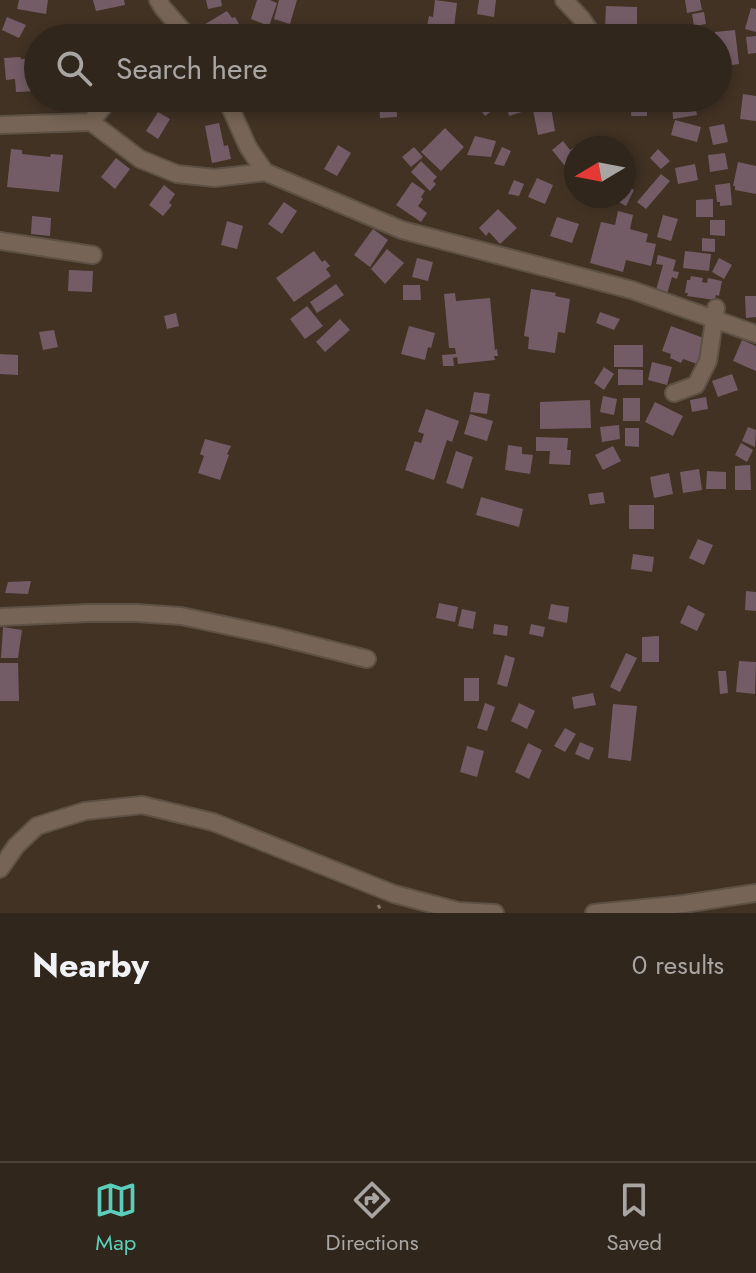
<!DOCTYPE html>
<html lang="en">
<head>
<meta charset="utf-8">
<style>
  :root { --surface:#31261b; --page:#3d3228; --text:#f1f3f6; --muted:#a8a5a3; --line:#4c433a; --accent:#5bcebb }
  body { margin:0; font-family:Jost,sans-serif; background:var(--page); color:var(--text) }
  .compass { position:absolute; left:564px; top:136px; width:72px; height:72px; border-radius:50%; background:var(--surface); box-shadow:0 4px 12px #0003; rotate:260deg }
  .list { margin:0; padding:0; list-style:none }
  h2 { display:flex; justify-content:space-between; align-items:center; height:104px; margin:0; padding:0 32px; font-size:34px }
  h2 small { font-size:26px; font-weight:400; color:var(--muted) }
  .icon { flex:none; width:44px; height:44px; fill:none; stroke:currentColor; stroke-width:2; stroke-linecap:round; stroke-linejoin:round }
  .map { position:relative; flex:none; width:756px; height:913px; overflow:hidden }
  .search { position:absolute; background:var(--surface); box-shadow:0 4px 12px #0003; left:24px; right:24px; top:24px; height:88px; display:flex; align-items:center; gap:20px; box-sizing:border-box; padding:0 28px; border-radius:44px; color:var(--muted); font-size:30px }
  .sheet { height:248px; background:var(--surface) }
  nav { display:flex; justify-content:space-around; align-items:center; box-sizing:border-box; height:112px; border-top:2px solid var(--line); background:var(--surface); font-size:22px; color:var(--muted) }
  nav a { display:grid; justify-items:center; gap:4px }
  nav .on { color:var(--accent) }
  .map>svg:first-child { display:block }
  .building { fill:#735c65 }
  .lines { fill:none; stroke-linecap:round; stroke-linejoin:round }
  .minor-casing { stroke:#5d5145; stroke-width:20 }
  .path { stroke:#84776b; stroke-width:3; stroke-dasharray:4 6; stroke-linecap:butt }
  .minor { stroke:#766556; stroke-width:16 }
</style>
</head>
<body>
<div class="map">
<svg width="756" height="913" viewBox="0 0 756 913">
  <rect width="100%" height="100%" fill="#413224"/>
  <path class="building" d="M 19,0 L 48,0 L 46,14 L 17,9 Z
    M 93,0 L 124,0 L 125,5 L 96,11 Z
    M 206,0 L 221,0 L 222,6 L 208,9 Z
    M 257,0 L 270,0 L 277,3 L 269,26 L 251,19 Z
    M 279,0 L 297,0 L 290,24 L 274,19 Z
    M 435,0 L 457,3 L 453,35 L 426,31 L 429,16 L 433,17 Z
    M 479,0 L 496,0 L 494,17 L 477,14 Z
    M 685,0 L 700,0 L 702,10 L 687,13 Z
    M 606,6 L 637,7 L 637,29 L 605,28 Z
    M 751,8 L 756,9 L 756,32 L 745,29 Z
    M 227,11 L 232,18 L 235,17 L 239,24 L 236,26 L 243,38 L 209,38 L 202,26 Z
    M 704,12 L 706,24 L 694,26 L 692,14 Z
    M 7,17 L 26,25 L 19,38 L 2,30 Z
    M 735,30 L 739,64 L 719,67 L 718,55 L 721,55 L 720,44 L 718,45 L 718,38 L 715,38 L 715,32 Z
    M 372,32 L 400,32 L 400,38 L 372,38 Z
    M 756,36 L 756,53 L 748,54 L 746,37 Z
    M 20,57 L 21,59 L 38,58 L 38,91 L 16,92 L 15,79 L 6,80 L 4,58 Z
    M 743,94 L 756,96 L 756,121 L 740,119 Z
    M 178,98 L 202,98 L 188,110 Z
    M 313,98 L 330,98 L 330,109 L 313,109 Z
    M 332,98 L 343,98 L 344,107 L 333,108 Z
    M 379,98 L 396,98 L 397,117 L 380,118 Z
    M 472,98 L 509,98 L 485,116 Z
    M 672,98 L 706,98 L 706,108 L 696,110 L 697,115 L 673,119 Z
    M 647,99 L 647,116 L 631,116 L 632,100 Z
    M 522,100 L 525,111 L 509,116 L 506,104 Z
    M 550,102 L 555,131 L 538,135 L 532,105 Z
    M 158,112 L 170,119 L 158,139 L 146,131 Z
    M 675,120 L 701,127 L 697,142 L 671,135 Z
    M 219,123 L 224,146 L 228,145 L 231,159 L 212,163 L 205,126 Z
    M 724,124 L 728,142 L 713,145 L 709,127 Z
    M 445,128 L 464,147 L 441,171 L 421,152 Z
    M 475,136 L 496,141 L 491,157 L 467,155 Z
    M 563,141 L 570,150 L 573,148 L 576,152 L 576,165 L 569,171 L 552,150 Z
    M 338,145 L 351,153 L 337,176 L 324,169 Z
    M 414,147 L 423,157 L 411,167 L 402,157 Z
    M 502,147 L 511,151 L 504,166 L 494,164 Z
    M 11,149 L 22,150 L 22,154 L 50,157 L 51,154 L 63,155 L 59,192 L 7,187 Z
    M 658,149 L 670,161 L 661,169 L 650,158 Z
    M 725,153 L 728,169 L 710,172 L 708,155 Z
    M 116,158 L 130,169 L 115,189 L 101,177 Z
    M 421,161 L 437,177 L 433,181 L 436,184 L 430,191 L 411,172 Z
    M 738,162 L 756,166 L 756,194 L 735,190 L 735,186 L 733,186 Z
    M 695,164 L 698,180 L 678,184 L 675,168 Z
    M 661,174 L 670,181 L 646,209 L 637,202 Z
    M 624,176 L 629,179 L 626,185 L 634,190 L 626,206 L 608,196 L 624,196 Z
    M 537,178 L 553,185 L 545,204 L 528,197 Z
    M 514,180 L 524,184 L 519,196 L 508,194 Z
    M 412,182 L 425,191 L 421,197 L 423,199 L 418,206 L 427,213 L 421,222 L 396,205 Z
    M 730,183 L 732,205 L 720,206 L 720,202 L 717,202 L 715,185 Z
    M 164,185 L 175,194 L 169,203 L 172,205 L 163,216 L 149,205 Z
    M 713,199 L 713,217 L 696,217 L 696,200 Z
    M 284,202 L 297,211 L 282,234 L 268,224 Z
    M 498,209 L 517,228 L 500,244 L 489,232 L 486,236 L 479,228 Z
    M 618,211 L 633,215 L 630,229 L 648,234 L 646,242 L 656,244 L 651,266 L 626,260 L 623,272 L 590,263 L 601,222 L 615,225 Z
    M 663,215 L 678,219 L 671,241 L 657,237 Z
    M 32,216 L 51,218 L 50,236 L 31,234 Z
    M 557,217 L 579,224 L 572,243 L 550,236 Z
    M 710,220 L 725,220 L 725,236 L 710,235 Z
    M 227,221 L 243,226 L 237,249 L 221,245 Z
    M 373,229 L 388,240 L 370,267 L 354,255 Z
    M 702,238 L 715,239 L 715,252 L 702,251 Z
    M 387,249 L 404,263 L 385,284 L 371,269 Z
    M 314,251 L 322,262 L 325,260 L 330,266 L 326,269 L 331,276 L 294,302 L 276,278 Z
    M 685,251 L 711,254 L 709,271 L 683,268 Z
    M 658,255 L 676,260 L 673,271 L 679,272 L 677,279 L 672,277 L 667,294 L 656,290 L 663,265 L 656,264 Z
    M 417,258 L 433,262 L 428,281 L 412,277 Z
    M 719,258 L 732,265 L 724,279 L 712,272 Z
    M 69,270 L 93,271 L 92,292 L 68,291 Z
    M 691,276 L 703,278 L 702,282 L 707,283 L 708,278 L 722,281 L 719,296 L 716,295 L 715,300 L 687,296 L 688,293 L 685,293 L 687,280 L 690,280 Z
    M 336,284 L 344,295 L 317,313 L 310,302 Z
    M 403,285 L 420,285 L 421,300 L 403,300 Z
    M 531,289 L 556,293 L 555,296 L 570,299 L 565,333 L 558,332 L 555,353 L 528,349 L 529,337 L 524,336 Z
    M 455,293 L 456,301 L 490,298 L 495,350 L 497,349 L 498,356 L 494,356 L 495,360 L 458,364 L 457,357 L 453,358 L 454,366 L 443,366 L 442,355 L 456,354 L 455,348 L 449,348 L 444,294 Z
    M 745,296 L 756,296 L 756,317 L 746,318 Z
    M 307,306 L 323,326 L 305,339 L 290,319 Z
    M 600,312 L 620,319 L 614,330 L 596,323 Z
    M 176,313 L 179,326 L 167,329 L 164,316 Z
    M 340,319 L 350,330 L 325,352 L 316,342 Z
    M 409,326 L 435,333 L 431,348 L 428,347 L 425,360 L 401,354 Z
    M 671,326 L 709,340 L 700,365 L 683,359 L 681,363 L 670,358 L 671,354 L 662,351 Z
    M 54,330 L 58,347 L 43,350 L 39,332 Z
    M 742,340 L 756,346 L 756,371 L 733,361 Z
    M 614,345 L 643,345 L 643,367 L 614,367 Z
    M 0,354 L 18,355 L 18,375 L 0,374 Z
    M 652,362 L 672,367 L 667,385 L 648,380 Z
    M 604,367 L 614,374 L 604,390 L 594,383 Z
    M 618,369 L 643,370 L 643,385 L 618,385 Z
    M 732,374 L 738,390 L 718,397 L 712,381 Z
    M 474,392 L 490,394 L 487,414 L 470,412 Z
    M 603,396 L 617,399 L 614,415 L 600,412 Z
    M 706,397 L 708,409 L 692,412 L 690,400 Z
    M 623,398 L 640,398 L 640,421 L 623,421 Z
    M 590,400 L 591,428 L 540,429 L 540,402 Z
    M 655,402 L 683,416 L 673,436 L 645,422 Z
    M 426,409 L 459,421 L 452,442 L 447,440 L 434,480 L 405,470 L 415,441 L 421,443 L 424,434 L 418,432 Z
    M 470,414 L 493,421 L 487,441 L 464,434 Z
    M 619,425 L 620,439 L 602,442 L 600,427 Z
    M 748,427 L 756,430 L 755,447 L 742,441 Z
    M 625,428 L 639,428 L 639,447 L 625,446 Z
    M 536,437 L 568,438 L 567,450 L 571,450 L 570,465 L 549,464 L 550,451 L 536,451 Z
    M 205,439 L 231,446 L 227,454 L 229,455 L 220,480 L 198,473 L 204,456 L 200,454 Z
    M 741,443 L 753,450 L 747,462 L 735,455 Z
    M 508,445 L 522,447 L 522,454 L 533,455 L 530,474 L 505,470 Z
    M 613,446 L 621,461 L 603,470 L 595,455 Z
    M 456,451 L 473,457 L 463,489 L 446,483 Z
    M 750,465 L 751,490 L 735,490 L 735,466 Z
    M 699,469 L 702,490 L 683,493 L 680,472 Z
    M 707,471 L 726,472 L 726,489 L 706,489 Z
    M 669,473 L 673,494 L 654,498 L 650,477 Z
    M 603,492 L 605,503 L 590,505 L 588,494 Z
    M 481,497 L 523,509 L 519,527 L 476,515 Z
    M 629,505 L 654,505 L 654,529 L 629,529 Z
    M 698,539 L 713,545 L 704,565 L 689,558 Z
    M 633,554 L 654,557 L 652,572 L 631,569 Z
    M 31,581 L 28,594 L 5,593 L 8,582 Z
    M 746,591 L 756,592 L 756,611 L 745,610 Z
    M 439,603 L 458,607 L 455,622 L 436,618 Z
    M 551,604 L 569,607 L 567,623 L 548,619 Z
    M 688,605 L 705,614 L 697,631 L 680,623 Z
    M 462,609 L 476,612 L 473,629 L 458,626 Z
    M 494,624 L 508,626 L 507,636 L 493,634 Z
    M 531,624 L 545,627 L 543,637 L 529,634 Z
    M 3,627 L 22,630 L 18,658 L 1,658 Z
    M 659,636 L 659,662 L 642,662 L 642,637 Z
    M 626,653 L 637,658 L 620,692 L 610,687 Z
    M 505,655 L 515,658 L 507,687 L 497,684 Z
    M 739,661 L 756,662 L 755,694 L 736,692 Z
    M 0,663 L 18,663 L 19,701 L 0,701 Z
    M 718,671 L 726,671 L 728,693 L 720,694 Z
    M 464,678 L 479,678 L 479,701 L 464,701 Z
    M 593,693 L 596,705 L 574,709 L 572,697 Z
    M 485,703 L 495,707 L 487,731 L 477,728 Z
    M 519,703 L 535,711 L 527,729 L 511,721 Z
    M 613,704 L 637,706 L 631,761 L 608,758 Z
    M 565,728 L 576,734 L 565,752 L 554,746 Z
    M 580,742 L 594,748 L 589,760 L 575,754 Z
    M 528,743 L 542,750 L 529,779 L 515,772 Z
    M 467,746 L 484,751 L 477,777 L 460,772 Z"/>
  <g class="lines">
    <defs>
      <path id="minor" d="M 158,0 L 163,8 L 189,38
        M 564,0 L 581,18 L 595,38
        M 226,98 L 248,147 L 265,172 L 402,230 L 632,290 L 756,334
        M 91,122 L 110,98
        M 0,125 L 91,122 L 140,159 L 177,174 L 215,178 L 265,172
        M 0,241 L 93,255
        M 674,393 L 696,385 L 708,361 L 716,308
        M 0,617 L 89,613 L 136,613 L 181,616 L 271,635 L 367,659
        M 0,869 L 16,846 L 37,826 L 85,811 L 142,805 L 213,822 L 394,894 L 458,911 L 495,913
        M 594,913 L 684,904 L 756,893"/>
    </defs>
    <use href="#minor" class="minor-casing"/>
    <path class="path" d="M 378,905 L 383,913"/>
    <use href="#minor" class="minor"/>
  </g>
</svg>
<svg class="compass" viewBox="-18 -18 36 36"><path d="M0-13l5 13h-10z" fill="#e53935"/><path d="M0 13l5-13h-10z" fill="#a8a5a3"/></svg>
<div class="search"><svg class="icon" aria-label="search" viewBox="0 0 24 24"><circle cx="10" cy="10" r="6"/><path d="M15 15l6 6"/></svg>Search here</div>
</div>
<section class="sheet">
<h2>Nearby<small>0 results</small></h2>
<ul class="list">
</ul>
</section>
<nav>
<a class="on"><svg class="icon" aria-label="map" viewBox="0 0 24 24"><path d="M3 6l6-2 6 2 6-2v14l-6 2-6-2-6 2zM9 4v14M15 6v14"/></svg>Map</a>
<a><svg class="icon" aria-label="directions" viewBox="0 0 24 24"><path d="M12 3l9 9-9 9-9-9zM9 14v-3h6M13 9l2 2-2 2"/></svg>Directions</a>
<a><svg class="icon" aria-label="saved" viewBox="0 0 24 24"><path d="M7 4h10v16l-5-4-5 4z"/></svg>Saved</a>
</nav>
</body>
</html>
